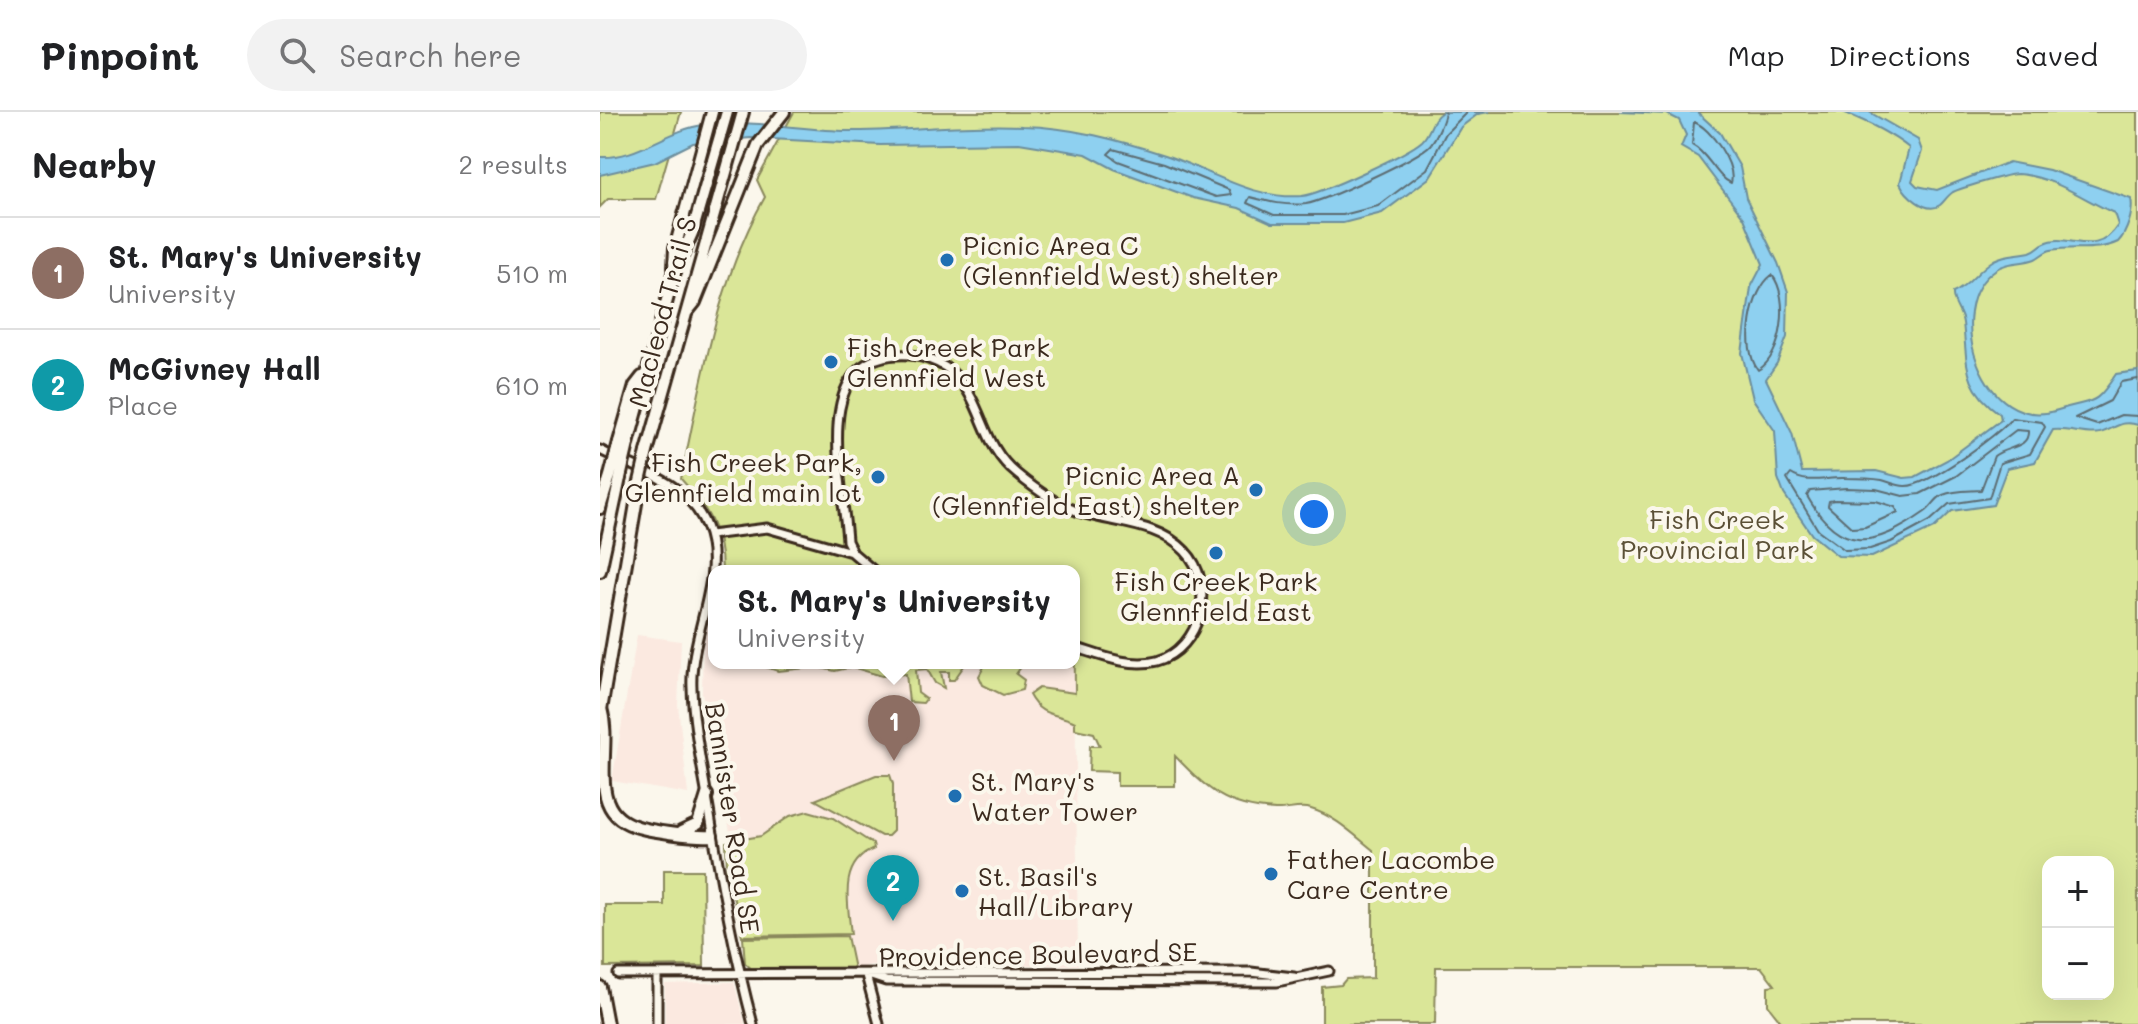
<!DOCTYPE html>
<html lang="en">
<head>
<meta charset="utf-8">
<style>
  :root { --surface:#fff; --page:#f2f2f2; --text:#202124; --muted:#757577; --line:#e0e0e0; --accent:#2563eb }
  body { margin:0; font-family:Mali,sans-serif; background:var(--page); color:var(--text) }
  .controls { position:absolute; right:24px; bottom:24px; display:grid; overflow:hidden; border-radius:16px; box-shadow:0 8px 32px #0002 }
  .controls button { width:72px; height:72px; display:grid; place-items:center; padding:0; border:0; border-bottom:2px solid var(--line); background:var(--surface); color:var(--text); font:40px sans-serif }
  .you { position:absolute; left:714px; top:402px; width:28px; height:28px; margin:-20px; border:6px solid #fff; border-radius:50%; background:#1a73e8; box-shadow:0 0 0 12px #1a73e833 }
  .badge { display:grid; place-items:center; width:52px; height:52px; border-radius:50%; background:var(--accent); color:#fff; font-size:26px; font-weight:700 }
  .pin { position:absolute; translate:-50% -66px; filter:drop-shadow(0 2px 4px #0008) }
  .pin::after { content:''; position:absolute; top:42px; width:28px; height:24px; background:inherit; clip-path:polygon(0 0,100% 0,50% 100%) }
  .popup { position:absolute; left:108px; top:453px; width:372px; height:104px; box-sizing:border-box; display:grid; place-content:center; border-radius:16px; background:var(--surface); filter:drop-shadow(0 2px 6px #0005); font-size:26px; white-space:nowrap; color:var(--muted) }
  .popup b { font-size:30px; color:var(--text) }
  .popup::after { content:''; position:absolute; left:50%; top:100%; margin-left:-16px; border:16px solid transparent; border-top-color:var(--surface) }
  .list { margin:0; padding:0; list-style:none }
  h2 { display:flex; justify-content:space-between; align-items:center; height:104px; margin:0; padding:0 32px; font-size:34px }
  h2 small { font-size:26px; font-weight:400; color:var(--muted) }
  .list li { display:grid; grid-template-columns:52px 1fr auto; gap:24px; align-items:center; box-sizing:border-box; height:112px; padding:0 32px; border-top:2px solid var(--line) }
  .list b { display:block; font-size:30px; white-space:nowrap }
  .list p { margin:0; font-size:26px; white-space:nowrap; color:var(--muted) }
  .list em { font-size:26px; font-style:normal; color:var(--muted) }
  .icon { flex:none; width:44px; height:44px; fill:none; stroke:currentColor; stroke-width:2; stroke-linecap:round; stroke-linejoin:round }
  .map { position:relative; flex:none; width:1538px; height:912px; overflow:hidden }
  header { display:flex; align-items:center; gap:48px; box-sizing:border-box; height:112px; padding:0 40px; background:var(--surface); border-bottom:2px solid var(--line) }
  header strong { font-size:38px }
  nav { display:flex; gap:44px; margin-inline-start:auto; font-size:28px }
  .search { width:560px; height:72px; background:var(--page); display:flex; align-items:center; gap:20px; box-sizing:border-box; padding:0 28px; border-radius:44px; color:var(--muted); font-size:30px }
  main { display:flex }
  aside { flex:1; background:var(--surface) }
  .map>svg:first-child { display:block }
  .built { fill:#fbe9e0 }
  .green { fill:#dae698; stroke:#8a885b; stroke-width:2; fill-rule:evenodd }
  .water { fill:#8ed0f0; stroke:#6d8e9c; stroke-width:2 }
  .lines { fill:none; stroke-linecap:round; stroke-linejoin:round }
  .shore { stroke:#5c6c72; stroke-width:2 }
  .minor-casing { stroke:#3b2a1e; stroke-width:13 }
  .highway-casing { stroke:#3b2a1e; stroke-width:16 }
  .minor { stroke:#fbf7ec; stroke-width:7 }
  .highway { stroke:#fbf7ec; stroke-width:10 }
  .highway-bridge-casing { stroke:#3b2a1e; stroke-width:16; stroke-linecap:butt }
  .highway-bridge { stroke:#fbf7ec; stroke-width:10 }
  .poi-dot { fill:#1f6fb2; stroke:#fbf7ec; stroke-width:3 }
  .labels { text-anchor:middle; dominant-baseline:central; stroke-width:8; stroke-linejoin:round; paint-order:stroke }
  .poi-label { font-size:26px; fill:#3b2a1e; stroke:#fbf7ec; text-anchor:start }
  .street-label { font-size:26px; fill:#3b2a1e; stroke:#fbf7ec }
  .park-label { font-size:26px; fill:#5b5036; stroke:#fbf7ec }
</style>
</head>
<body>
<header>
<strong>Pinpoint</strong>
<div class="search"><svg class="icon" aria-label="search" viewBox="0 0 24 24"><circle cx="10" cy="10" r="6"/><path d="M15 15l6 6"/></svg>Search here</div>
<nav><a>Map</a><a>Directions</a><a>Saved</a></nav>
</header>
<main>
<aside>
<h2>Nearby<small>2 results</small></h2>
<ul class="list">
<li><span class="badge" style="background:#8d6e63">1</span><div><b>St. Mary's University</b><p>University</p></div><em>510 m</em></li>
<li><span class="badge" style="background:#0f9aa8">2</span><div><b>McGivney Hall</b><p>Place</p></div><em>610 m</em></li>
</ul>
</aside>
<div class="map">
<svg width="1538" height="912" viewBox="0 0 1538 912">
  <rect width="100%" height="100%" fill="#fbf7ec"/>
  <filter id="ink" filterUnits="userSpaceOnUse"><feTurbulence type="fractalNoise" baseFrequency=".0125" numOctaves="2"/><feDisplacementMap in="SourceGraphic" scale="16" xChannelSelector="R" yChannelSelector="G"/><feConvolveMatrix kernelMatrix="1 2 1 2 8 2 1 2 1" color-interpolation-filters="sRGB"/></filter>
  <g filter="url(#ink)">
    <path class="built" d="M 114,489 L 114,551 L 475,551 L 478,853 L 271,853 L 256,857 L 159,857 L 147,839 L 129,714 L 118,681 L 102,580 L 103,534 Z
      M 37,523 L 81,529 L 78,593 L 88,682 L 12,669 Z
      M 134,870 L 145,912 L 65,912 L 65,872 Z"/>
    <path class="green" d="M 0,0 L 81,0 L 56,87 L 8,87 L 0,95 Z
      M 194,0 L 1538,0 L 1538,912 L 1183,912 L 1168,893 L 1168,874 L 1175,873 L 1161,855 L 836,855 L 835,912 L 722,912 L 722,875 L 741,873 L 746,867 L 773,866 L 773,738 C 754,723 735,704 711,697 C 701,693 686,699 675,698 C 625,695 608,678 575,644 L 575,674 L 517,674 L 517,660 L 489,659 L 490,634 L 500,634 L 494,621 L 475,617 L 475,610 C 458,601 441,606 429,583 L 439,576 L 475,581 L 474,459 L 122,459 C 122,419 107,395 81,367 C 102,270 116,171 165,85 L 157,68 ZM 1448,750 L 1508,750 L 1508,882 L 1448,882 Z
      M 153,551 L 366,551 L 354,568 L 349,568 L 349,560 L 341,560 L 344,576 L 335,571 L 327,557 L 316,558 L 318,581 L 326,587 L 323,591 L 309,590 L 306,562 L 282,564 L 252,555 L 235,559 L 216,555 L 178,559 Z
      M 386,551 L 424,551 L 416,562 L 424,568 L 422,578 L 403,583 L 383,573 L 379,564 Z
      M 276,663 L 290,663 L 293,672 L 293,719 L 288,724 L 281,724 L 215,688 Z
      M 208,699 L 233,706 L 273,732 L 274,737 C 238,751 248,792 251,822 L 142,824 L 127,757 L 126,730 L 161,724 L 190,704 Z
      M 64,758 L 103,758 L 104,854 L 5,855 L 5,793 L 64,793 Z
      M 247,824 L 254,857 L 153,858 L 145,851 L 143,826 Z"/>
    <path class="water" d="M 842,0 L 889,0 L 878,2 L 861,15 L 829,66 L 782,101 L 743,111 L 672,111 L 639,96 L 593,86 L 514,57 L 486,42 L 419,31 L 280,33 L 151,26 L 93,31 L 55,50 L 0,63 L 0,45 C 37,47 67,18 103,13 C 151,7 201,18 248,19 C 307,19 364,11 423,14 C 471,15 519,28 565,43 C 610,58 653,88 702,84 C 721,82 809,41 822,29 C 832,19 830,8 842,0 Z
      M 1020,0 L 1097,0 L 1120,21 L 1140,55 L 1146,86 L 1178,151 L 1188,180 L 1187,225 L 1177,251 L 1166,267 L 1192,321 L 1202,360 L 1276,359 L 1304,366 L 1315,365 L 1347,348 L 1401,308 L 1400,302 C 1362,275 1368,253 1363,211 C 1362,200 1352,192 1353,181 C 1371,173 1376,159 1394,148 C 1407,141 1417,143 1430,140 C 1437,138 1439,133 1445,131 C 1468,119 1495,149 1518,113 L 1514,101 C 1483,87 1452,64 1417,62 C 1409,62 1361,76 1353,80 C 1347,84 1344,90 1340,93 C 1326,103 1305,82 1300,71 L 1309,36 C 1289,20 1265,9 1243,0 L 1269,0 L 1318,28 L 1322,39 L 1312,69 L 1317,74 L 1337,78 L 1409,50 L 1449,58 L 1531,87 C 1534,99 1527,121 1518,130 C 1497,140 1474,134 1451,138 C 1445,139 1441,144 1435,147 C 1422,152 1408,149 1395,158 C 1340,195 1383,324 1458,298 C 1494,286 1493,297 1516,262 L 1538,259 L 1538,313 C 1521,307 1515,317 1500,321 C 1485,324 1469,316 1453,318 L 1435,350 L 1407,356 L 1393,393 L 1352,399 L 1334,416 L 1272,445 L 1238,444 L 1212,423 L 1184,382 L 1178,366 L 1175,319 L 1153,287 L 1142,241 L 1151,175 L 1163,152 L 1144,106 L 1098,45 L 1081,35 L 1086,23 L 1079,8 L 1067,2 Z"/>
    <g class="lines">
      <path class="shore" d="M 845,0 C 844,9 836,26 830,33 C 818,46 725,89 706,92 C 686,94 669,90 650,85 L 647,91 L 674,103 L 743,103 L 778,94 L 827,57 L 846,21 L 867,0
        M 1094,10 C 1111,16 1136,53 1131,71 C 1116,65 1108,41 1092,33 Z
        M 513,37 L 564,51 L 629,78 L 631,83 L 616,85 L 518,49 L 508,42 Z
        M 1172,163 C 1190,185 1183,244 1158,258 C 1141,236 1150,179 1172,163 Z
        M 1538,267 L 1521,270 L 1510,289 L 1475,306 L 1497,313 L 1521,303 L 1538,304
        M 1412,306 L 1442,310 L 1445,315 L 1430,342 L 1400,351 L 1389,386 L 1349,392 L 1330,409 L 1291,430 L 1270,437 L 1245,438 L 1218,418 L 1187,367 L 1191,362 C 1207,373 1226,365 1245,366 C 1256,366 1270,366 1282,368 C 1289,370 1298,374 1305,374 C 1328,375 1399,322 1412,306 Z
        M 1416,318 L 1428,319 C 1429,337 1406,334 1394,344 L 1381,378 C 1369,379 1355,378 1343,383 C 1335,387 1332,395 1325,400 C 1274,436 1240,442 1207,384 L 1210,379 L 1246,376 L 1276,377 L 1303,384 L 1320,382 L 1356,364 Z
        M 1235,388 L 1276,389 L 1295,395 L 1298,400 L 1265,415 L 1252,416 L 1228,394 L 1229,389 Z"/>
      <defs>
        <path id="minor" d="M 0,338 C 39,358 88,370 106,414 C 127,464 89,522 92,576 C 93,612 101,649 107,685 C 119,761 133,837 153,912
          M 110,423 L 167,416 L 251,440
          M 274,459 L 253,441 L 247,429 C 244,372 209,249 296,243 C 318,241 342,249 357,265 C 384,294 382,334 417,362 C 435,377 456,392 479,400 C 515,412 557,410 585,439 C 617,472 601,537 557,549 C 529,556 500,543 474,535
          M 18,862 L 651,860 L 694,865
          M 57,863 L 57,912
          M 266,863 L 279,912
          M 268,863 L 286,869 L 677,870 L 729,859"/>
        <path id="highway" d="M 74,156 L 75,136 L 112,0
          M 87,200 L 95,190 L 158,33 L 184,0
          M 19,330 L 35,274 L 42,265
          M 28,332 L 74,162 L 92,121 L 127,0
          M 47,340 L 143,0
          M 0,396 L 10,364
          M 0,459 L 20,366
          M 1,596 C 8,621 2,645 4,671 C 6,712 35,716 69,721 C 84,723 97,725 112,724
          M 0,604 L 39,374
          M 81,720 L 98,712 L 107,683
          M 0,875 L 7,912"/>
      </defs>
      <use href="#minor" class="minor-casing"/>
      <use href="#highway" class="highway-casing"/>
      <use href="#minor" class="minor"/>
      <use href="#highway" class="highway"/>
      <defs>
        <path id="highway-bridge" d="M 10,364 L 19,330
          M 20,366 L 28,332
          M 39,374 L 47,340"/>
      </defs>
      <use href="#highway-bridge" class="highway-bridge-casing"/>
      <use href="#highway-bridge" class="highway-bridge"/>
    </g>
  </g>
  <g class="poi-dot">
    <circle cx="347" cy="148" r="8"/>
    <circle cx="231" cy="250" r="8"/>
    <circle cx="278" cy="365" r="8"/>
    <circle cx="656" cy="378" r="8"/>
    <circle cx="616" cy="441" r="8"/>
    <circle cx="355" cy="684" r="8"/>
    <circle cx="671" cy="762" r="8"/>
    <circle cx="362" cy="779" r="8"/>
  </g>
  <g class="labels">
    <g class="poi-label">
      <text x="363" y="133">Picnic Area C<tspan x="363" dy="30">(Glennfield West) shelter</tspan></text>
      <text x="247" y="235">Fish Creek Park<tspan x="247" dy="30">Glennfield West</tspan></text>
      <text x="262" y="350" text-anchor="end">Fish Creek Park,<tspan x="262" dy="30">Glennfield main lot</tspan></text>
      <text x="640" y="363" text-anchor="end">Picnic Area A<tspan x="640" dy="30">(Glennfield East) shelter</tspan></text>
      <text x="616" y="469" text-anchor="middle">Fish Creek Park<tspan x="616" dy="30">Glennfield East</tspan></text>
      <text x="371" y="669">St. Mary's<tspan x="371" dy="30">Water Tower</tspan></text>
      <text x="687" y="747">Father Lacombe<tspan x="687" dy="30">Care Centre</tspan></text>
      <text x="378" y="764">St. Basil's<tspan x="378" dy="30">Hall/Library</tspan></text>
    </g>
    <g class="street-label">
      <text transform="translate(62 200) rotate(-75)">Macleod Trail S</text>
      <text transform="translate(133 706) rotate(81)">Bannister Road SE</text>
      <text transform="translate(438 842) rotate(-1)">Providence Boulevard SE</text>
    </g>
    <g class="park-label">
      <text x="1117" y="407">Fish Creek<tspan x="1117" dy="30">Provincial Park</tspan></text>
    </g>
  </g>
</svg>
<div class="controls">
<button>+</button>
<button>−</button>
</div>
<div class="you"></div>
<div class="pin badge" style="left:294px;top:649px;background:#8d6e63">1</div>
<div class="popup"><b>St. Mary's University</b>University</div>
<div class="pin badge" style="left:293px;top:809px;background:#0f9aa8">2</div>
</div>
</main>
</body>
</html>
